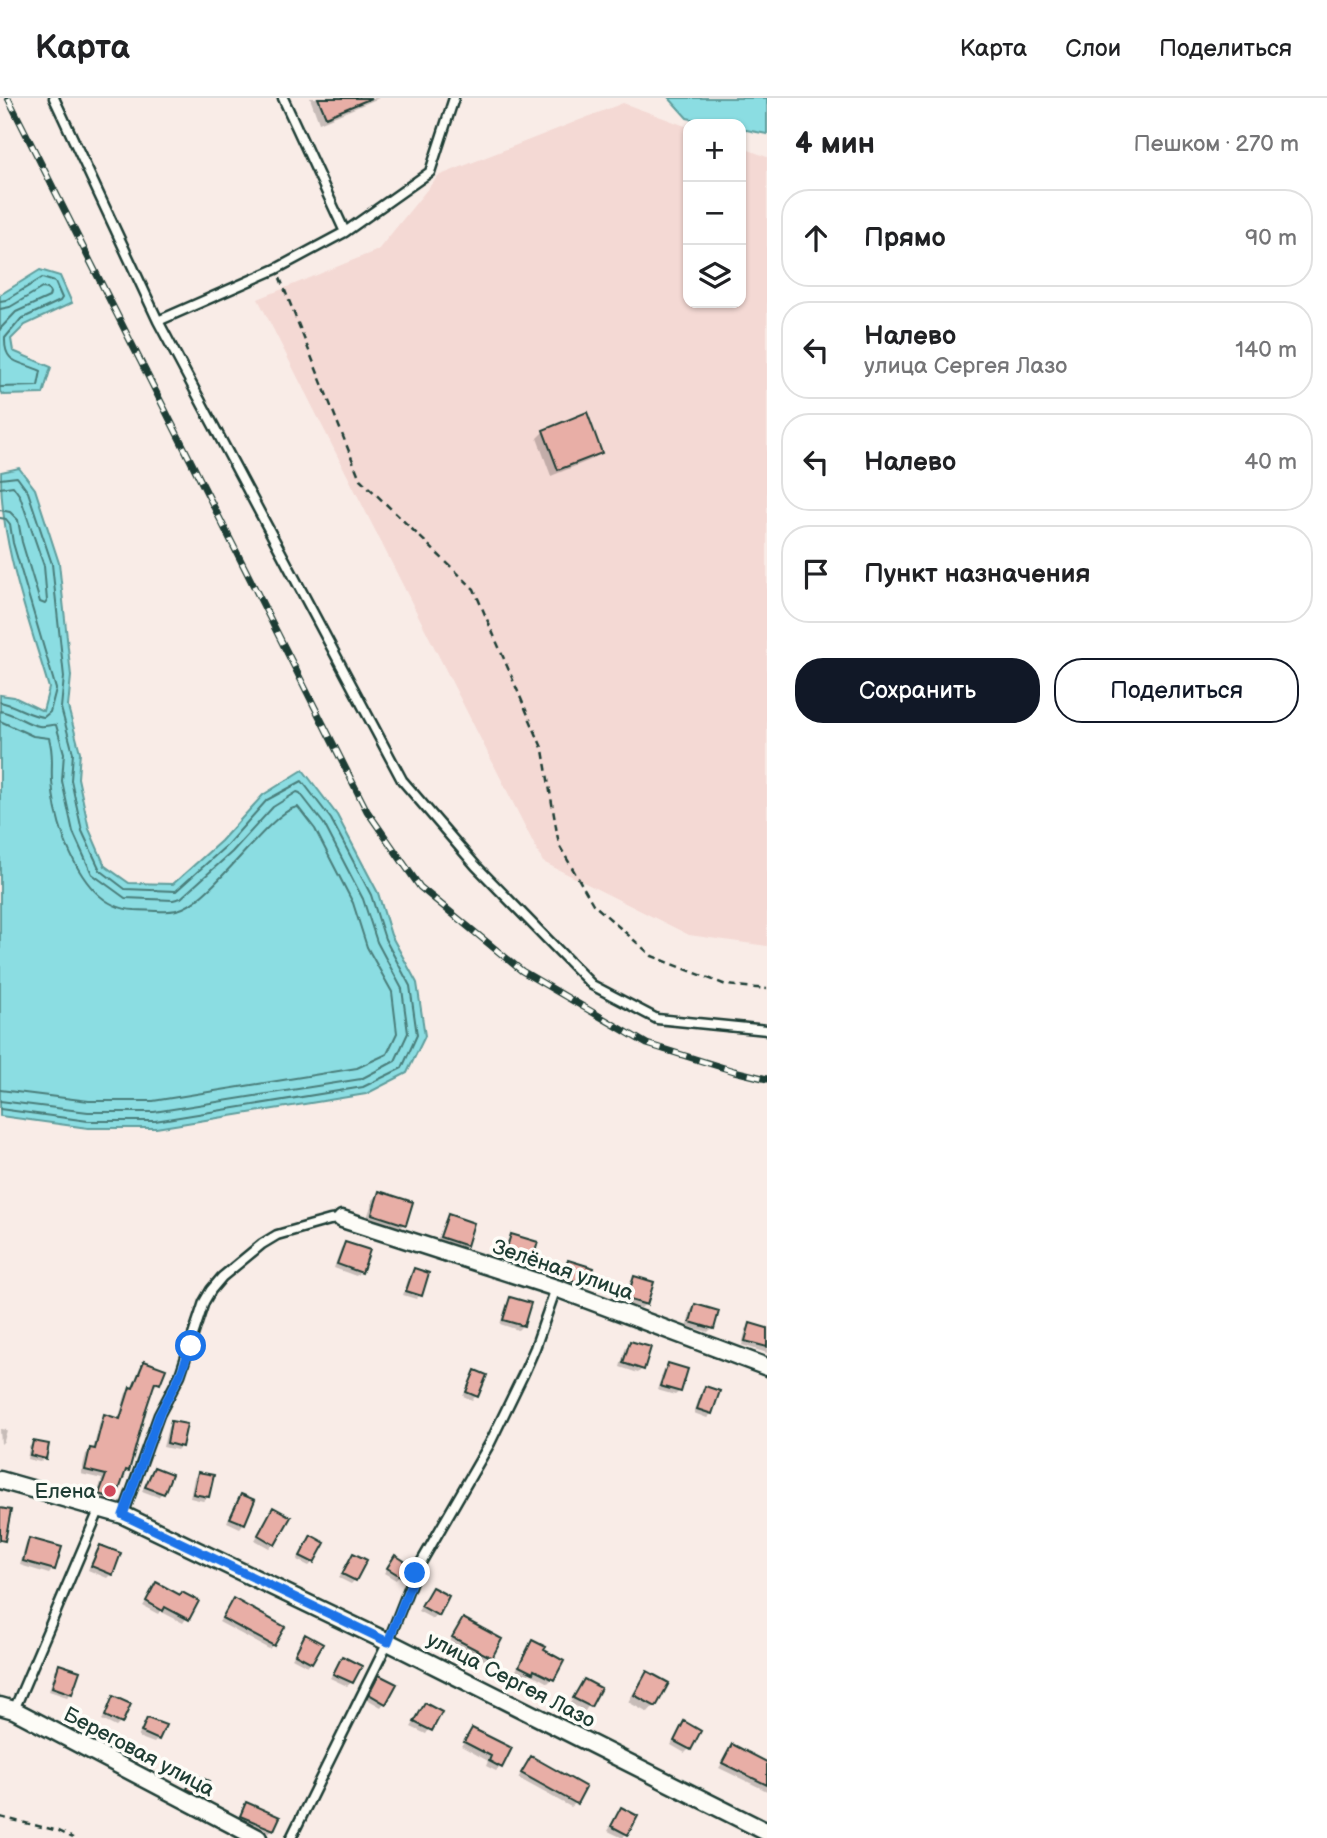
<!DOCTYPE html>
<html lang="ru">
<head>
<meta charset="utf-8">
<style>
  :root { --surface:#fff; --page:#f2f2f2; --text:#202124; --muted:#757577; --line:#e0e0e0; --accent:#111827 }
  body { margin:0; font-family:"Balsamiq Sans",sans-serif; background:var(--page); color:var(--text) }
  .controls { position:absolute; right:21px; top:21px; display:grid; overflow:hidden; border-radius:14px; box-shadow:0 2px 5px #0004 }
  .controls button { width:63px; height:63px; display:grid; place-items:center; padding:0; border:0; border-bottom:2px solid var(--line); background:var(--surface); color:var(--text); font:35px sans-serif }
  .stop { position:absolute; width:21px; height:21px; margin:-16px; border:5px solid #1a73e8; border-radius:50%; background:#fff }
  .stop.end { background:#1a73e8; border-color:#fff; box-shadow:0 2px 7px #0008 }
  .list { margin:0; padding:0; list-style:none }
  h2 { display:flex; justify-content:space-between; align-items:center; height:91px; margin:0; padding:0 28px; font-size:30px }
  h2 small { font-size:23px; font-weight:400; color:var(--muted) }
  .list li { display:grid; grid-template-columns:46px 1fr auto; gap:21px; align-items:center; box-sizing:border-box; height:98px; margin:0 14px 14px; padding:0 14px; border:2px solid var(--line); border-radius:28px }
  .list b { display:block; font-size:26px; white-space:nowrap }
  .list p { margin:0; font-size:23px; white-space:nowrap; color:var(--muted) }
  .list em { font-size:23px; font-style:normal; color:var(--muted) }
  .actions { display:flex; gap:14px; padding:21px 28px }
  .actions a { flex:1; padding:16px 0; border:2px solid var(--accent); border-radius:28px; text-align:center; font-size:24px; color:var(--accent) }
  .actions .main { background:var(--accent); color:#fff }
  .icon { flex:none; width:38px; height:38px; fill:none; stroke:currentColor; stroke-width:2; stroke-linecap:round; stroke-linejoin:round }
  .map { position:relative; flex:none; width:767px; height:1740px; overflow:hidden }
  header { display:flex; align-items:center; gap:42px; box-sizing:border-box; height:98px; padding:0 35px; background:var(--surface); border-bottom:2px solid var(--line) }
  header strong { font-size:33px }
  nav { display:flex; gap:38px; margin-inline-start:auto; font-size:24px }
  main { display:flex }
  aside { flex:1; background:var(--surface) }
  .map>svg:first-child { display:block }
  .built { fill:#f4d9d4 }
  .water { fill:#8bdde2; stroke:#609d9c; stroke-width:2 }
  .shadow { fill:#0003 }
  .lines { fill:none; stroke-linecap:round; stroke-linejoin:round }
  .shore { stroke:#4a7d7a; stroke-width:2 }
  .building { fill:#e8aea6; stroke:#1f3d34; stroke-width:2 }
  .service-casing { stroke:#1f3d34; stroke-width:13 }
  .minor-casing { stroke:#1f3d34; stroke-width:21 }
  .path { stroke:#1f3d34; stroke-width:2.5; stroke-dasharray:7 5; stroke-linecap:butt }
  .service { stroke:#fdfcf7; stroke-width:8 }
  .minor { stroke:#fdfcf7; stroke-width:16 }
  .rail-casing { stroke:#1f3d34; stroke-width:7 }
  .rail { stroke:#fdfcf7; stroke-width:4.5; stroke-dasharray:13; stroke-linecap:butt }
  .route { stroke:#1a73e8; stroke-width:9 }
  .poi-dot { fill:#d1495b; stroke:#fdfcf7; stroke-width:2.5 }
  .labels { text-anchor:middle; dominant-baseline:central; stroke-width:7; stroke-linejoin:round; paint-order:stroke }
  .street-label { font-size:21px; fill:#1f3d34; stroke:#fdfcf7 }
  .poi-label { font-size:21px; fill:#1f3d34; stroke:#fdfcf7; text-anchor:end }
</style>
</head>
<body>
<header>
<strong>Карта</strong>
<nav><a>Карта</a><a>Слои</a><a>Поделиться</a></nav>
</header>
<main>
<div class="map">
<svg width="767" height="1740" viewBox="0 0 767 1740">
  <rect width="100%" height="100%" fill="#f9ece7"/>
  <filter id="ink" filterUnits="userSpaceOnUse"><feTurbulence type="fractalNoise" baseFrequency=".0143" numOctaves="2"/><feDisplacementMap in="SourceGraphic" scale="14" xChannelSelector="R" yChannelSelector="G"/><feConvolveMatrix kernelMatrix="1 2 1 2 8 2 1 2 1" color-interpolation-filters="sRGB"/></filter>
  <g filter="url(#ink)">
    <path class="built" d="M 623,5 L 688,29 L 688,205 L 741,205 L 741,49 L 767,59 L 767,848 L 689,837 L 543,764 L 258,201 L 378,152 L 438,78 Z"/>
    <path class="water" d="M 669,0 L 767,0 L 767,36 L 741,31 L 741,26 L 716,26 L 687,20 Z
      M 40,172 L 60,178 L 72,205 L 25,227 L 11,241 L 13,253 L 51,269 L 43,296 L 4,297 L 0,294 L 0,197 Z
      M 19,370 L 35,391 L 59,465 L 71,578 L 68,609 L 80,654 L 78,680 L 89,731 L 105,768 L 129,785 L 173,786 L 221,743 L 263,697 L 303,672 L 337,717 L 378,795 L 391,837 L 417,885 L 425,938 L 407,975 L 366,996 L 156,1030 L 88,1030 L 0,1018 L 0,597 L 14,599 L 43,613 L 49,590 C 29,522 0,446 1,374 Z"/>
    <path class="shadow" d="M 310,0 L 379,0 L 319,25 Z
      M 544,333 L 600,354 L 593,361 L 551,378 L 537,340 Z
      M 380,1095 L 404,1126 L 398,1132 L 366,1123 L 373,1102 Z
      M 448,1118 L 466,1147 L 461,1151 L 437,1143 L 444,1123 Z
      M 511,1138 L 529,1167 L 525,1171 L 501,1164 L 507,1143 Z
      M 345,1146 L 360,1174 L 356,1178 L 334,1170 L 341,1150 Z
      M 569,1164 L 586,1187 L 582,1191 L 559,1184 L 565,1168 Z
      M 414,1172 L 420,1197 L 416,1201 L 403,1197 L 410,1176 Z
      M 634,1180 L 646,1206 L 641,1210 L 624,1205 L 630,1184 Z
      M 511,1201 L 522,1228 L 518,1232 L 500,1226 L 507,1205 Z
      M 696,1208 L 712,1230 L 708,1234 L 687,1228 L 691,1212 Z
      M 751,1227 L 767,1232 L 767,1255 L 742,1247 L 746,1231 Z
      M 631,1245 L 642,1271 L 638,1275 L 620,1269 L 626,1249 Z
      M 145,1265 L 158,1285 L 154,1289 L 152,1289 L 127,1372 L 122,1377 L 115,1400 L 110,1405 L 96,1400 L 102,1381 L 81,1376 L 86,1356 L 93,1352 L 100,1323 L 105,1318 L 118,1322 L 126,1295 L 132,1291 L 140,1269 Z
      M 668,1267 L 680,1293 L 675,1297 L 657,1292 L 664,1271 Z
      M 476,1274 L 476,1298 L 472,1302 L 463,1298 Z
      M 705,1290 L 711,1316 L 707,1320 L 694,1315 L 701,1295 Z
      M 172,1325 L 181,1348 L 177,1352 L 163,1349 L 168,1329 Z
      M 0,1331 L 7,1332 L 4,1343 L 1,1346 Z
      M 33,1345 L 44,1360 L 40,1364 L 27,1361 L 29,1349 Z
      M 154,1371 L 162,1395 L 158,1399 L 142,1393 L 150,1375 Z
      M 199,1375 L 208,1399 L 203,1403 L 190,1400 L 194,1380 Z
      M 241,1398 L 244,1425 L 240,1430 L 227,1424 L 237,1402 Z
      M 270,1416 L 274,1446 L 269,1450 L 255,1442 Z
      M 311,1439 L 313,1464 L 309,1468 L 297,1462 Z
      M 30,1442 L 53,1471 L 49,1476 L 20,1467 L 26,1446 Z
      M 100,1449 L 111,1476 L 107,1480 L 88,1472 L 96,1453 Z
      M 353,1457 L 355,1482 L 351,1486 L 339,1480 Z
      M 395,1459 L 407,1466 L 396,1482 L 384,1475 Z
      M 157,1486 L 180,1499 L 197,1504 L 183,1525 L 160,1513 L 158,1516 L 143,1508 Z
      M 432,1491 L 437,1516 L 433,1521 L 418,1513 Z
      M 233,1503 L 273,1547 L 269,1551 L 219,1524 Z
      M 463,1522 L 490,1559 L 486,1563 L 450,1543 Z
      M 305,1539 L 311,1564 L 307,1568 L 292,1560 Z
      M 532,1544 L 552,1581 L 548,1585 L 530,1575 L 527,1578 L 516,1572 Z
      M 342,1560 L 352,1584 L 347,1588 L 330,1580 Z
      M 59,1568 L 71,1595 L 67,1599 L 49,1593 L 55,1572 Z
      M 647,1575 L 667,1586 L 654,1608 L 648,1615 L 628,1604 L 641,1582 Z
      M 380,1579 L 385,1604 L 381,1609 L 367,1601 Z
      M 584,1583 L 599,1591 L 585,1613 L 570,1605 Z
      M 114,1601 L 120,1625 L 116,1629 L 102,1622 Z
      M 425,1607 L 440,1615 L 426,1636 L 411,1629 Z
      M 147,1622 L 158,1641 L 154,1645 L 138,1639 Z
      M 684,1625 L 689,1651 L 685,1655 L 671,1647 Z
      M 472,1632 L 500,1669 L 496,1673 L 486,1668 L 488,1663 L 461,1648 Z
      M 733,1648 L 767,1665 L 767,1693 L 719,1670 Z
      M 531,1660 L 576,1705 L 571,1709 L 518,1680 Z
      M 193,1678 L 207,1684 L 197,1702 L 184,1695 Z
      M 246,1706 L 273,1731 L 269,1735 L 237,1722 Z
      M 621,1711 L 636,1719 L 623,1740 L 608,1733 Z"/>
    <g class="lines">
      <path class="shore" d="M 0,203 L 6,202 L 42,180 L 55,184 L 62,200 L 60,203 L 21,221 L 5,240 C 4,267 20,263 41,273 L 38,288 L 0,289
        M 0,211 L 10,209 L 42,190 L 48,191 L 50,195 L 49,199 L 16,214 L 0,231
        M 0,381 L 17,379 L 28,394 L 52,466 L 64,579 L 61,610 L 73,655 L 71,682 L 82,733 L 100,772 L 125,791 L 176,793 L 226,748 L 267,702 L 302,683 L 331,721 L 371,797 L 385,841 L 410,888 L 417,937 L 402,970 L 363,989 L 155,1023 L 88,1023 L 0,1011
        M 0,390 L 13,388 L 20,398 L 44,468 L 47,503 L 45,506 L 40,504 L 22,444 L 18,422 L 10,414 L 0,412
        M 0,420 L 6,421 L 10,426 L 13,445 L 56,591 L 50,614 L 44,619 C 29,618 16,607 0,604
        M 0,613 C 14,615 26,626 39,628 C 46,629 51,626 56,627 L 64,655 L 62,683 L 73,734 L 92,776 L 125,800 L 173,802 L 181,800 L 232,754 L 273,709 L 297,694 L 300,695 L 324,726 L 363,801 L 377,844 L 402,891 L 408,935 L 395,963 L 361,981 L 154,1014 L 88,1014 L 0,1003
        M 0,623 L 33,638 L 49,640 C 54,657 51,666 52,683 C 53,701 58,723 64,740 C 76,772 97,811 135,812 C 149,812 169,816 183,810 C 216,797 272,711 298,709 L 315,731 L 353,805 L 367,849 L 392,894 L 397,935 L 387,956 L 357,970 L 153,1003 L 89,1003 L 0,992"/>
    </g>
    <path class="building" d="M 318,0 L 372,0 L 326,19 Z
      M 587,314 L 602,355 L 558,372 L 543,332 Z
      M 379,1093 L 413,1104 L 406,1127 L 372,1116 Z
      M 448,1116 L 474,1125 L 467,1148 L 440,1139 Z
      M 511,1136 L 538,1144 L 531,1167 L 504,1160 Z
      M 345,1144 L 370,1152 L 362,1175 L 337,1166 Z
      M 568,1162 L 594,1170 L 588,1188 L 562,1180 Z
      M 414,1170 L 429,1175 L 422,1198 L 406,1193 Z
      M 634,1178 L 654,1184 L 647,1207 L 627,1201 Z
      M 510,1199 L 531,1205 L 524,1228 L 503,1222 Z
      M 695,1206 L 719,1213 L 714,1231 L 690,1224 Z
      M 750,1225 L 767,1230 L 767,1249 L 745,1243 Z
      M 630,1243 L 651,1249 L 644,1272 L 623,1265 Z
      M 144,1263 L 166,1271 L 160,1286 L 155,1284 L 146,1311 L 129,1373 L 126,1372 L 116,1401 L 99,1396 L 106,1377 L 85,1372 L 90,1350 L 95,1351 L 104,1316 L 120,1321 L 130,1289 L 133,1290 Z
      M 668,1265 L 688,1271 L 681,1294 L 660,1288 Z
      M 475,1272 L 487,1277 L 478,1299 L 466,1294 Z
      M 705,1288 L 720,1293 L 712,1316 L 697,1311 Z
      M 171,1323 L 187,1326 L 182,1349 L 167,1345 Z
      M 33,1343 L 49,1346 L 46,1361 L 30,1357 Z
      M 154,1369 L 172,1376 L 164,1396 L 145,1389 Z
      M 198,1374 L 214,1377 L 209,1399 L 193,1396 Z
      M 241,1396 L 255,1402 L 245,1426 L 230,1420 Z
      M 273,1409 L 291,1419 L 275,1447 L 258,1437 Z
      M 0,1410 L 11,1412 L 5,1443 L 0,1442 Z
      M 311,1437 L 325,1445 L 314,1465 L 300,1458 Z
      M 29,1440 L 62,1449 L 55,1472 L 23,1463 Z
      M 100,1447 L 121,1455 L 113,1477 L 91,1468 Z
      M 353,1455 L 367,1462 L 356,1483 L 342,1476 Z
      M 395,1457 L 409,1466 L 402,1479 L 387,1470 Z
      M 156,1484 L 180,1497 L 182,1494 L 199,1503 L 189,1522 L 165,1509 L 163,1513 L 146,1503 Z
      M 432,1489 L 449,1498 L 439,1518 L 421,1508 Z
      M 233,1500 L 285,1529 L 274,1548 L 222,1520 Z
      M 463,1520 L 502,1541 L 492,1560 L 452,1539 Z
      M 305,1536 L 323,1546 L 312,1565 L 295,1556 Z
      M 532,1542 L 546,1549 L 544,1552 L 564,1563 L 554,1582 L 534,1572 L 533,1575 L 519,1568 Z
      M 342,1558 L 362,1568 L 353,1585 L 333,1576 Z
      M 59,1566 L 80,1573 L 72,1596 L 52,1589 Z
      M 647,1573 L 669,1585 L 656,1609 L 634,1597 Z
      M 379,1577 L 397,1586 L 386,1606 L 369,1596 Z
      M 584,1581 L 601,1590 L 591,1609 L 573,1600 Z
      M 113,1598 L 131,1606 L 122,1626 L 105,1618 Z
      M 425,1605 L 442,1614 L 432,1633 L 414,1624 Z
      M 147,1620 L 166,1627 L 159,1642 L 141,1634 Z
      M 684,1623 L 701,1633 L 691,1652 L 674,1643 Z
      M 472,1630 L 512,1650 L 502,1670 L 489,1663 L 491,1658 L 464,1644 Z
      M 732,1646 L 767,1664 L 767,1687 L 722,1665 Z
      M 531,1658 L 586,1689 L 577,1706 L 521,1675 Z
      M 193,1676 L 209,1683 L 203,1699 L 187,1691 Z
      M 246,1704 L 280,1719 L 274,1732 L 240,1718 Z
      M 621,1709 L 638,1718 L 628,1737 L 611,1728 Z"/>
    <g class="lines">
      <defs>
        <path id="service" d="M 54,0 L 158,223 L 402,682 L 476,768 L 592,887 L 657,921 L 767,932
          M 283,0 L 345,134
          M 158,223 L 276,171 L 345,134 L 430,74 L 454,0
          M 123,1417 L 159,1317 L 180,1277 L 204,1204 L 211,1192 L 222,1179 L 262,1146 L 277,1137 L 330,1122 L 342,1121
          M 14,1612 L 100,1410
          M 291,1740 L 388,1544 L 415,1475 L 490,1345 L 524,1275 L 535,1250 L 556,1190"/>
        <path id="minor" d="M 342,1121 L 556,1190 L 767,1269
          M 0,1382 L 123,1417 L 388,1544 L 767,1734
          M 0,1608 L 14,1612 L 258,1740"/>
      </defs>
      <use href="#service" class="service-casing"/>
      <use href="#minor" class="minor-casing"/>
      <path class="path" d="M 280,180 L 360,381 L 474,491 L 543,652 L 559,747 L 593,806 L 652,858 L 726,887 L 767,891
        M 0,1719 L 59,1733 L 73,1740"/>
      <use href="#service" class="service"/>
      <use href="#minor" class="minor"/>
      <defs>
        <path id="rail" d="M 8,0 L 367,713 L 420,789 L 522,873 L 647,946 L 734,973 L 767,981"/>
      </defs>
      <use href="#rail" class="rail-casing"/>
      <use href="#rail" class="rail"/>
    </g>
  </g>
  <g class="lines" filter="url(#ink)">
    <path class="route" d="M 191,1248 L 180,1277 L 159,1317 L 123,1417 L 388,1544 L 415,1475"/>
  </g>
  <circle class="poi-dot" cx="110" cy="1393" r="7"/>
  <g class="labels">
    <g class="street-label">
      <text transform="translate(563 1172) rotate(19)">Зелёная улица</text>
      <text transform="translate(511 1582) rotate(27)">улица Сергея Лазо</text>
      <text transform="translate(139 1654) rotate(28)">Береговая улица</text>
    </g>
    <g class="poi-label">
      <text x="96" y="1393">Елена</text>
    </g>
  </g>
</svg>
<div class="controls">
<button>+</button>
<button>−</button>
<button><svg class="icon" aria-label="layers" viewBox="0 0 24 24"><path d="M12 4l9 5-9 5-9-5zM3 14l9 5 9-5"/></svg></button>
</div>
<div class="stop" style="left:191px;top:1248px"></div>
<div class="stop end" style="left:415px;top:1475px"></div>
</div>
<aside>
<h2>4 мин<small>Пешком · 270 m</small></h2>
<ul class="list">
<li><svg class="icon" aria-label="ahead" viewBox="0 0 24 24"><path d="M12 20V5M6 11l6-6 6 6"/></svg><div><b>Прямо</b></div><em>90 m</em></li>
<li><svg class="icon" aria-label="left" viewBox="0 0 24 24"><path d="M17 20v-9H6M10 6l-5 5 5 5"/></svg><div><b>Налево</b><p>улица Сергея Лазо</p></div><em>140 m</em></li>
<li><svg class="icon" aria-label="left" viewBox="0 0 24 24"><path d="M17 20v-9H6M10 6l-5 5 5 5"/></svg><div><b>Налево</b></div><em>40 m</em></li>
<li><svg class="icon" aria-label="arrive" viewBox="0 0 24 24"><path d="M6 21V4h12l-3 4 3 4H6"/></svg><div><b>Пункт назначения</b></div></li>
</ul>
<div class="actions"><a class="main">Сохранить</a><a>Поделиться</a></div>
</aside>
</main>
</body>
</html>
